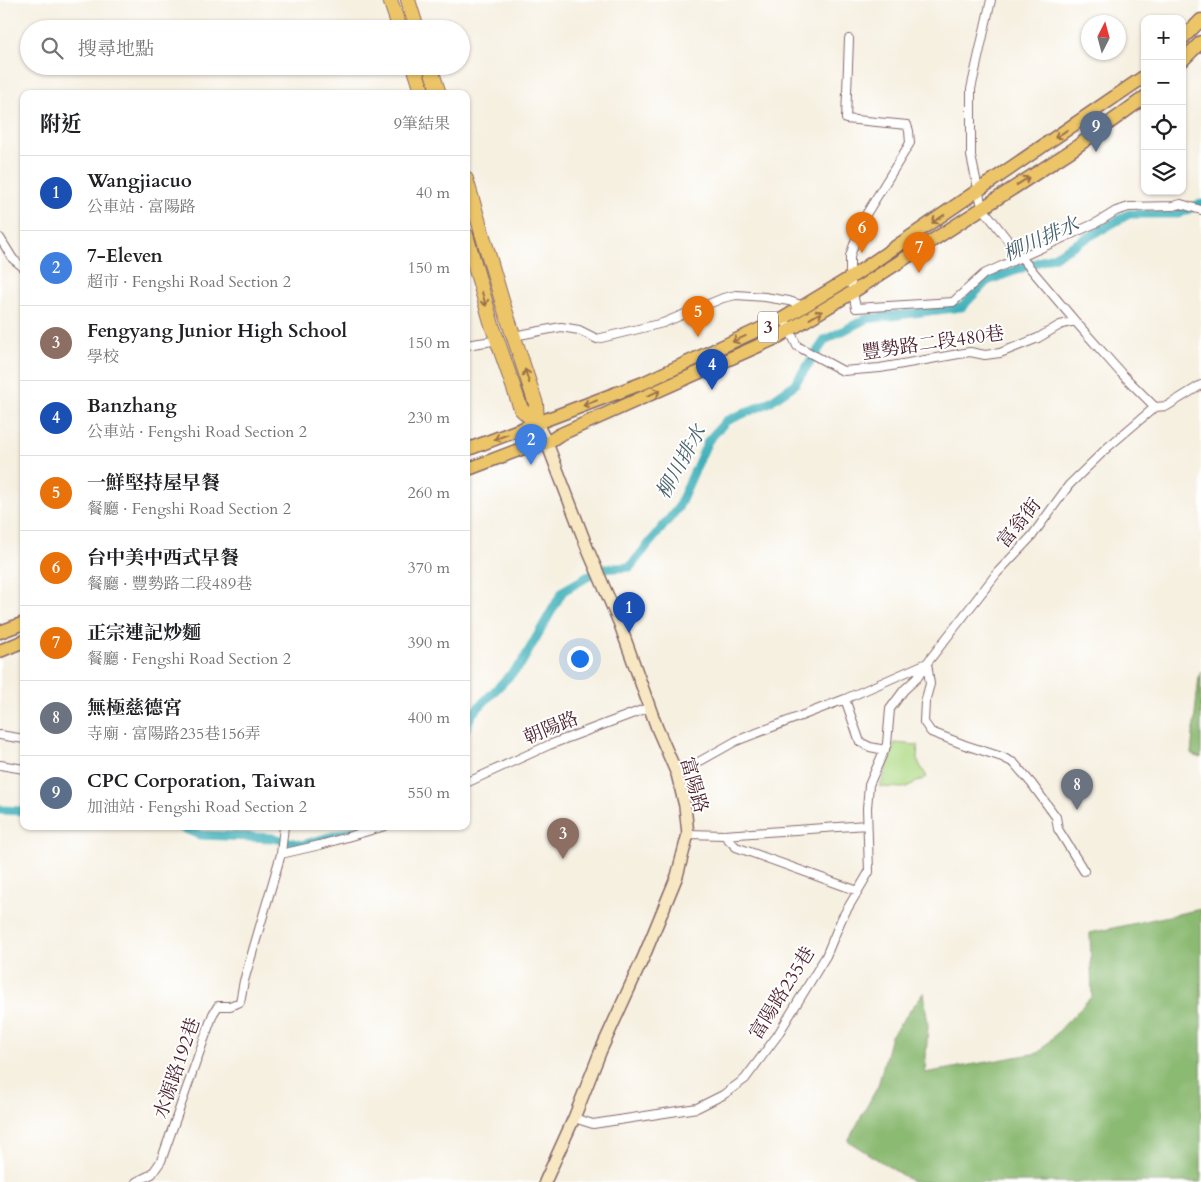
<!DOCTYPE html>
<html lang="zh-TW">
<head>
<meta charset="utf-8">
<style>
  :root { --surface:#fff; --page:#f6f6f6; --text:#202124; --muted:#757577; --line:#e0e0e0; --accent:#db2777 }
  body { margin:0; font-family:Cardo,"Noto Serif TC",serif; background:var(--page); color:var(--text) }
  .controls { position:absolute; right:15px; top:15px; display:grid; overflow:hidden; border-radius:10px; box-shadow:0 1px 4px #0004 }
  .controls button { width:45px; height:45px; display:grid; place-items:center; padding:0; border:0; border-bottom:1px solid var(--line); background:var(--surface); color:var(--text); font:25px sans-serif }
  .compass { position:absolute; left:1081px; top:15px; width:45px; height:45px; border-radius:50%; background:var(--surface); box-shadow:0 1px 4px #0004; rotate:6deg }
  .you { position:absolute; left:579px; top:658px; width:18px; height:18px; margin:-12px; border:4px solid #fff; border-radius:50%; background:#1a73e8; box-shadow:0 0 0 8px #1a73e833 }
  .badge { display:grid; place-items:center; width:32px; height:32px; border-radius:50%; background:var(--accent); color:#fff; font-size:16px; font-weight:700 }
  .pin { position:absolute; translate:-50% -41px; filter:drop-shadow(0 1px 2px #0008) }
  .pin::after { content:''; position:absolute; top:26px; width:18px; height:15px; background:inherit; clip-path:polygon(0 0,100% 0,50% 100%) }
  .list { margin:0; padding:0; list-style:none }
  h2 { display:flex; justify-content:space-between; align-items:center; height:65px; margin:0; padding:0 20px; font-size:21px }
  h2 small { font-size:16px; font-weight:400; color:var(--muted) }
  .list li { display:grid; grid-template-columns:32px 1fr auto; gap:15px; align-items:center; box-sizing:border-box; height:75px; padding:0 20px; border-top:1px solid var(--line) }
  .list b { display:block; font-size:19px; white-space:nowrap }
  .list p { margin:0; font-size:16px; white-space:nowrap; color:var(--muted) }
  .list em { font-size:16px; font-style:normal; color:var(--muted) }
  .icon { flex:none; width:28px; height:28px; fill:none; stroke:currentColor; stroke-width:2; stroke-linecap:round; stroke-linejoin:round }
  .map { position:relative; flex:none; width:1201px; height:1182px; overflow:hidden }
  .search { position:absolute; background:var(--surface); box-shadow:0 1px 4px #0004; left:20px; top:20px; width:450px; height:55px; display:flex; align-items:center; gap:12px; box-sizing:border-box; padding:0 18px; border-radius:28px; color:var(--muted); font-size:19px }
  .panel { position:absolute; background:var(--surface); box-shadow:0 1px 4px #0004; left:20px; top:90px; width:450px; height:740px; border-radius:10px }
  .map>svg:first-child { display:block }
  .green { fill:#afda85; stroke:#7c7c58 }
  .forest { fill:#8bba72; stroke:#6a6c4e }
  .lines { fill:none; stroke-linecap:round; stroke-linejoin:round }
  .canal { stroke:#40b0ba; stroke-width:9 }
  .street-casing { stroke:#86686b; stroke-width:10 }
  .secondary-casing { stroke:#86686b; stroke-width:14 }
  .primary-casing { stroke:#86686b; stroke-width:15 }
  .highway-casing { stroke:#86686b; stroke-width:16 }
  .street { stroke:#fff; stroke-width:8 }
  .secondary { stroke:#f7e8c3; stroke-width:11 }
  .primary { stroke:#ecc569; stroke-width:12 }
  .highway { stroke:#ecc569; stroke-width:14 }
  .oneway { stroke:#9b724a }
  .labels { text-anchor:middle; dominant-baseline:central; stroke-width:4; stroke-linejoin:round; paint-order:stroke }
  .shield { fill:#fff; stroke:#80626b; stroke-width:1 }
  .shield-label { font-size:18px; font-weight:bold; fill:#4a1f2b }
  .street-label { font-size:19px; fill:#4a1f2b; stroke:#fff }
  .water-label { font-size:20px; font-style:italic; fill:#46606b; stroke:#fff }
</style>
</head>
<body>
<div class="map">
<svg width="1201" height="1182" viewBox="0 0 1201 1182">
  <rect width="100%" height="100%" fill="#fff"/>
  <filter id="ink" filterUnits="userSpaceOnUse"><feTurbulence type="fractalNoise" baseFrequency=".02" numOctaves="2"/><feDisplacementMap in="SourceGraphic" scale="10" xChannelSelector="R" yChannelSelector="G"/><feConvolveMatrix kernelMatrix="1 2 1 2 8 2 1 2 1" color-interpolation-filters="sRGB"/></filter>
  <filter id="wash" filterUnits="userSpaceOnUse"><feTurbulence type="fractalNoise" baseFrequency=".0096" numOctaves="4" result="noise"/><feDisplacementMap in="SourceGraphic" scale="20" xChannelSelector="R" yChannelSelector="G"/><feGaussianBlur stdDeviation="1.12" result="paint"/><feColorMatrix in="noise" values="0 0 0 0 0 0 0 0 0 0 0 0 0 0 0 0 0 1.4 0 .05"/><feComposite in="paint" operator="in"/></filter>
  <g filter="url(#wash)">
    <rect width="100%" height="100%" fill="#f6f0e1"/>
    <path class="green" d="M 895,743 L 918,745 L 917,760 L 927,777 L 904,788 L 880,787 Z"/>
    <path class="forest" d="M 1201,672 L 1201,758 L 1191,754 L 1199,676 Z
      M 1201,909 L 1201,1182 L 913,1182 L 848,1141 L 878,1086 L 891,1036 L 924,992 L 928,1026 L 925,1073 L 1038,1053 L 1092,996 L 1090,933 Z"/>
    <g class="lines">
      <path class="canal" d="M 466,728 L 472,714 L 521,664 L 563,591 L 601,569 L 630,567 L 678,508 L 708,441 L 726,421 L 768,403 L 794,385 L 825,340 L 866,319 L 962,307 L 987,281 L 1055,256 L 1129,214 L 1179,214 L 1201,203
        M 0,810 L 24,811
        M 178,826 L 200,835 L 274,838 L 302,845 L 367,826"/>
    </g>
  </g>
  <g filter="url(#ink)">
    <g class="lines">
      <defs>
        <path id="street" d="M 991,0 L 971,89 L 971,156 L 982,207 L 1020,256 L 1075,321 L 1121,373 L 1155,407
          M 849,39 L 846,119 L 907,125 L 909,131 L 910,143 L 862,221 L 850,256 L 850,278 L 856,308 L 953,302 L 984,274 L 1098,222 L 1116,211 L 1129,207 L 1173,206 L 1181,204 L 1201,210
          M 0,238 L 13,259 L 24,268
          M 784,318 L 797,346 L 843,371 L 880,368 L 970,352 L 985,355 L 1000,353 L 1038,338 L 1060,325 L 1075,321
          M 519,335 L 561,327 L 579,330 L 597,339 L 663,323 L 723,298 L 736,295 L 765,297 L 789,301 L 804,306
          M 466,345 L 493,341
          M 1155,407 L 1167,406 L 1201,385
          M 927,663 L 930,684 L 925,702 L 924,722 L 931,732 L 965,745 L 1002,757 L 1014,763 L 1032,784 L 1056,817 L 1058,829 L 1084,871
          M 845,699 L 860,742 L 870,747 L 885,750
          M 0,735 L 24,739
          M 0,765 L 24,769
          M 677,774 L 736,741 L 845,699 L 927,663
          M 466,783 L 549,745 L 650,707
          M 688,834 L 724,835 L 867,825
          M 724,835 L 736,847 L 858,891
          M 281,854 L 320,845 L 385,826
          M 574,1118 L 593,1124 L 697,1108 L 723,1095 L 745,1079 L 777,1036 L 826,956 L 842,918 L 869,872 L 867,808 L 869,785 L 887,744 L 890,709 L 904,690 L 917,678 L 927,663 L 997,573 L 1032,536 L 1069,485 L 1108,447 L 1155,407
          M 136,1182 L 152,1174 L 161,1161 L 213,1014 L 218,1006 L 230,1006 L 240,1002 L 244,981 L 281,854 L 284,826"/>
        <path id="secondary" d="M 537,424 L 547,443 L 588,550 L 619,622 L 657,728 L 677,774 L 685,806 L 688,834 L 677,876 L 644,956 L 601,1050 L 574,1118 L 545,1182"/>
        <path id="primary" d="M 1182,39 L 1201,20
          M 1182,61 L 1201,42
          M 466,450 L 643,383 L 784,318 L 850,278 L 1145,76
          M 466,470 L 529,446 L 547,443 L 559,435 L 776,338 L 853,292 L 1072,150 L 1145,97
          M 0,632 L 24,623
          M 0,651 L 24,641"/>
        <path id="highway" d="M 390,0 L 400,29
          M 408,0 L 417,29
          M 414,66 L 423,94
          M 430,66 L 439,94
          M 466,179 L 503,304 L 536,404 L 537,424
          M 466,235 L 492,325 L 521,409 L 537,424"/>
      </defs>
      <use href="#street" class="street-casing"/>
      <use href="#secondary" class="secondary-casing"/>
      <use href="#primary" class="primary-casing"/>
      <use href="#highway" class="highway-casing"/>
      <use href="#street" class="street"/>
      <use href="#secondary" class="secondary"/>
      <use href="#primary" class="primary"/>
      <use href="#highway" class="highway"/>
    </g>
    <defs><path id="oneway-shaft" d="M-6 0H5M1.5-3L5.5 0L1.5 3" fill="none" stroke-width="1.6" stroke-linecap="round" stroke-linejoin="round" transform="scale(1.25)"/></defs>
    <g class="oneway">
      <use href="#oneway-shaft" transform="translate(1061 134) rotate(146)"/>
      <use href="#oneway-shaft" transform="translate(1023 181) rotate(-33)"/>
      <use href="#oneway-shaft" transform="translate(938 219) rotate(146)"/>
      <use href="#oneway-shaft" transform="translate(484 299) rotate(74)"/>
      <use href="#oneway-shaft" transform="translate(816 315) rotate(-31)"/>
      <use href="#oneway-shaft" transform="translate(739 339) rotate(156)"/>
      <use href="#oneway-shaft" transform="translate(527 376) rotate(-108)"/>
      <use href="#oneway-shaft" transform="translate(654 393) rotate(-24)"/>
      <use href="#oneway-shaft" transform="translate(590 403) rotate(159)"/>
      <use href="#oneway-shaft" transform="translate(501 437) rotate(159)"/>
    </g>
  </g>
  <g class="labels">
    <rect class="shield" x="758" y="311.5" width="20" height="31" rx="4"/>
    <g class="shield-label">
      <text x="768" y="327">3</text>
    </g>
    <g class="street-label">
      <text transform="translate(933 343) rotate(-8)">豐勢路二段480巷</text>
      <text transform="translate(1019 523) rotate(-51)">富翁街</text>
      <text transform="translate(551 728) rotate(-22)">朝陽路</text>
      <text transform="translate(694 785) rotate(74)">富陽路</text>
      <text transform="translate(782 993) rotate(-58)">富陽路235巷</text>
      <text transform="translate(177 1068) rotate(-71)">水源路192巷</text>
    </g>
    <g class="water-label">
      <text transform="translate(1041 239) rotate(-24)">柳川排水</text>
      <text transform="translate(681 462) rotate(-61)">柳川排水</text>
    </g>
  </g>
</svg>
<div class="controls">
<button>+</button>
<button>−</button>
<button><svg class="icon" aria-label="locate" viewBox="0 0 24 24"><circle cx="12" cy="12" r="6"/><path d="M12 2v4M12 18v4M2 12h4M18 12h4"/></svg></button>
<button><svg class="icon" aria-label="layers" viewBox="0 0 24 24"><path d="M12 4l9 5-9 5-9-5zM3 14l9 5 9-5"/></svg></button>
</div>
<svg class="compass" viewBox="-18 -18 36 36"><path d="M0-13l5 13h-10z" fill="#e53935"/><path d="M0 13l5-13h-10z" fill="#757577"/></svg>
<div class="you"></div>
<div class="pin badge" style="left:629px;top:633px;background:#1a4fb4">1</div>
<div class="pin badge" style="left:531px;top:465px;background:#3f7fe0">2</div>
<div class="pin badge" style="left:563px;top:859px;background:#8d6e63">3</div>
<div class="pin badge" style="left:712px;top:390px;background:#1a4fb4">4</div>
<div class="pin badge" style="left:698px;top:337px;background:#e8710a">5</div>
<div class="pin badge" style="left:862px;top:253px;background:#e8710a">6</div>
<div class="pin badge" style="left:919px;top:273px;background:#e8710a">7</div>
<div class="pin badge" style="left:1077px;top:810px;background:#6b7280">8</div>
<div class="pin badge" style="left:1096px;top:152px;background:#5c6f8a">9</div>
<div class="search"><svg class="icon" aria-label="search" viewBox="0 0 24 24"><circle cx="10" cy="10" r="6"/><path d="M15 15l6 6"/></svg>搜尋地點</div>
<section class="panel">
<h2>附近<small>9筆結果</small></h2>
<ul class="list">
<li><span class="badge" style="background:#1a4fb4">1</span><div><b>Wangjiacuo</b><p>公車站 · 富陽路</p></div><em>40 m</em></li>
<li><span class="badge" style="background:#3f7fe0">2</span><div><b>7-Eleven</b><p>超市 · Fengshi Road Section 2</p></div><em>150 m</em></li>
<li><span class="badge" style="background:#8d6e63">3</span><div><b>Fengyang Junior High School</b><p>學校</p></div><em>150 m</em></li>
<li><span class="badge" style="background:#1a4fb4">4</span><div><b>Banzhang</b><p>公車站 · Fengshi Road Section 2</p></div><em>230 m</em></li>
<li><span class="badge" style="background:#e8710a">5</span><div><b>一鮮堅持屋早餐</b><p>餐廳 · Fengshi Road Section 2</p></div><em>260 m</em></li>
<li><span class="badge" style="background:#e8710a">6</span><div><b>台中美中西式早餐</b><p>餐廳 · 豐勢路二段489巷</p></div><em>370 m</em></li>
<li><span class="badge" style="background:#e8710a">7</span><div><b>正宗連記炒麵</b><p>餐廳 · Fengshi Road Section 2</p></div><em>390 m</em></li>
<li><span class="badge" style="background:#6b7280">8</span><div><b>無極慈德宮</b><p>寺廟 · 富陽路235巷156弄</p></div><em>400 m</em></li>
<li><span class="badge" style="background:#5c6f8a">9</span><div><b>CPC Corporation, Taiwan</b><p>加油站 · Fengshi Road Section 2</p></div><em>550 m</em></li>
</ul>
</section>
</div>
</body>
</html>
